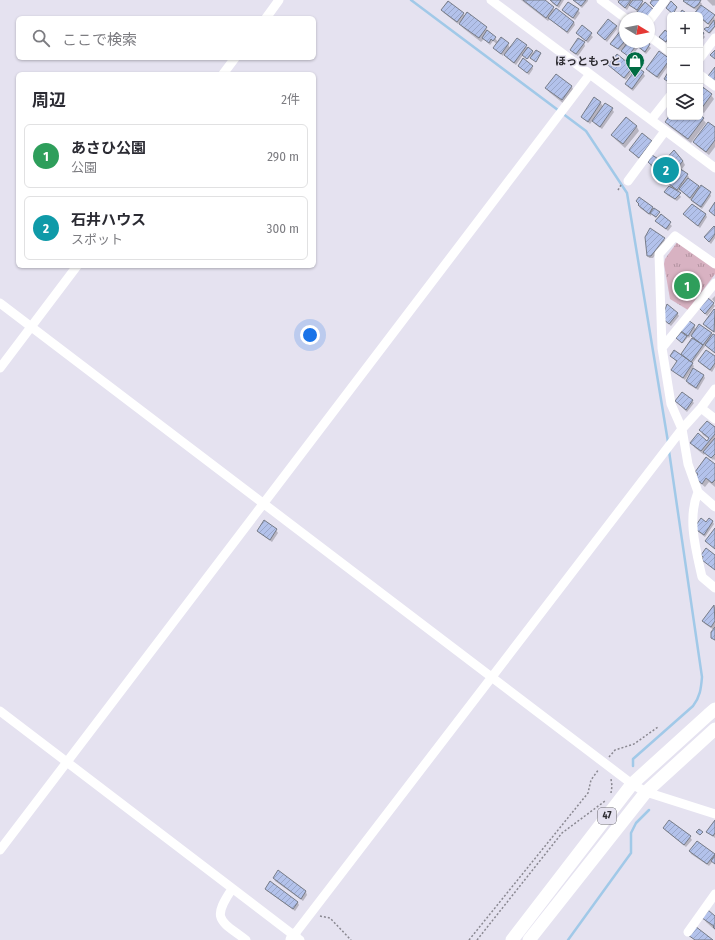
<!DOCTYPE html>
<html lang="ja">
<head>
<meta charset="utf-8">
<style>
  :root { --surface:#fff; --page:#f2f2f3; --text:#2b2b33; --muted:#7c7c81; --line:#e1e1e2; --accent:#006c43 }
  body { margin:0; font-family:"Fira Sans Condensed","Noto Sans JP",sans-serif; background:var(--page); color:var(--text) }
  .controls { position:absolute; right:12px; top:12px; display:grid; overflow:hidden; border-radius:6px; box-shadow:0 1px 3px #0004 }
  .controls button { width:36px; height:36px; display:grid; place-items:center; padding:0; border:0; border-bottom:1px solid var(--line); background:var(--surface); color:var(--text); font:20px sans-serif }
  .compass { position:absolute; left:619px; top:12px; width:36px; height:36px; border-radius:50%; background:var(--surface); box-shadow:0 1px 3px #0004; rotate:100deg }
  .you { position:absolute; left:310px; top:335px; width:14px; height:14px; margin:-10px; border:3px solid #fff; border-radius:50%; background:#1a73e8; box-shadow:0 0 0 6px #1a73e833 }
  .badge { display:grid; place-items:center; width:26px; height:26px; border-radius:50%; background:var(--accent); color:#fff; font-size:13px; font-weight:700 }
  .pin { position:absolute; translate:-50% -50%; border:2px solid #fff; box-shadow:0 1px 4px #0006 }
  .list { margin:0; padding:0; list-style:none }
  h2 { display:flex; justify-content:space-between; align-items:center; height:52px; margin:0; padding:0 16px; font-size:17px }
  h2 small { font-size:13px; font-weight:400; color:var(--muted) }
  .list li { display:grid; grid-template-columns:26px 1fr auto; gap:12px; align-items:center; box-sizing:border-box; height:64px; margin:0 8px 8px; padding:0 8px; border:1px solid var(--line); border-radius:6px }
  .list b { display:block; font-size:15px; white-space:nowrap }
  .list p { margin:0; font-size:13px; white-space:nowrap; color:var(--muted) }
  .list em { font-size:13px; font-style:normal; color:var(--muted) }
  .icon { flex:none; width:22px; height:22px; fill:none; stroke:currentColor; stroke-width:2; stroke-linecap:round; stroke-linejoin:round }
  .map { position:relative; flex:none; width:715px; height:940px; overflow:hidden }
  .search { position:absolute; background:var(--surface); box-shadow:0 1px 3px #0004; left:16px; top:16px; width:300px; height:44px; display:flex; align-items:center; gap:10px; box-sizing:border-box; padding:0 14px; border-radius:6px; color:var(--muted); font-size:15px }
  .panel { position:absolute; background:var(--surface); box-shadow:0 1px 3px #0004; left:16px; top:72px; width:300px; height:196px; border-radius:6px }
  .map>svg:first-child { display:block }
  .park { fill:url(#park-tufts) }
  .shadow { fill:#0003 }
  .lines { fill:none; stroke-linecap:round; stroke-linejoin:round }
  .stream { stroke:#a1c9e8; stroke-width:2.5 }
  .building { fill:url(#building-hatch); stroke:#777c88 }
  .path { stroke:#8a8891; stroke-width:1.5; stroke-dasharray:2 2; stroke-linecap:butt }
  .minor { stroke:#fff; stroke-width:9 }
  .highway { stroke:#fff; stroke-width:13 }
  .labels { text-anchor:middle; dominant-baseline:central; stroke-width:3; stroke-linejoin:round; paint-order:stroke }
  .shield { fill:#e5e2f0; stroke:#64636a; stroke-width:1 }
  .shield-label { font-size:10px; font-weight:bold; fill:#2d2c31 }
  .poi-label { font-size:11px; font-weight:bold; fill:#2d2c31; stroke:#e5e2f0; text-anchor:end }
</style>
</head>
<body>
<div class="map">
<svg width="715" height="940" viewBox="0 0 715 940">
  <defs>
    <pattern id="park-tufts" width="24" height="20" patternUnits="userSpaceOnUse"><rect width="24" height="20" fill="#d8b2c2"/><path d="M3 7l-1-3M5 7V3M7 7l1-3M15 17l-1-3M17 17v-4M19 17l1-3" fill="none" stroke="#b0919e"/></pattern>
    <pattern id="building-hatch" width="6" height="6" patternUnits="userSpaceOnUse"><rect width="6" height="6" fill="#b3c2eb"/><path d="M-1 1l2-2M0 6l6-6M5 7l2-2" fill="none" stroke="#9aa7ca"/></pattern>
  </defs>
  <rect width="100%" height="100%" fill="#e5e2f0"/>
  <path class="park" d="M 678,241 L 715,262 L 715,274 L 688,310 L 670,299 L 664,264 L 665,259 Z"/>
  <path class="shadow" d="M 521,0 L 543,0 L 553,8 L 555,11 L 574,22 L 575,25 L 568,34 L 550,19 L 548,21 Z
    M 551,0 L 564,0 L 559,8 L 552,3 Z
    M 573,0 L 588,0 L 588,1 L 582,8 Z
    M 617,0 L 639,0 L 644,5 L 652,9 L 647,18 L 634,18 L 638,12 L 630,5 L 627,10 L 621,5 Z
    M 685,0 L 699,0 L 702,4 L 700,6 L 714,16 L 715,20 L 714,21 L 715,23 L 715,27 L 710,34 L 706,30 L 710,26 L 701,19 L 700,20 L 700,15 L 695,15 L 700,8 L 696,10 L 686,4 Z
    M 707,0 L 715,0 L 715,6 L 714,5 L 713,6 Z
    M 442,10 L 463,13 L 465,17 L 486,28 L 488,33 L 495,38 L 498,42 L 508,44 L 510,48 L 526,46 L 533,53 L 528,59 L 523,55 L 516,65 L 507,58 L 504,54 L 503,56 L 496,50 L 494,48 L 497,44 L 493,41 L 490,45 L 484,39 L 481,42 L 463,28 L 459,23 L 458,24 L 444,13 Z
    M 563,10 L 578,10 L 580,13 L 575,20 L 565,13 Z
    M 582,26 L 593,37 L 588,43 L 577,33 Z
    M 616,26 L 617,29 L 607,42 L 598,33 Z
    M 625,26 L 625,42 L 637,42 L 639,45 L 642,42 L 645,42 L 651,48 L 646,54 L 639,47 L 630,58 L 624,53 L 622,49 L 620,51 L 613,46 L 612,44 Z
    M 700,31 L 705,37 L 700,43 Z
    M 665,32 L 670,35 L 666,43 L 661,38 Z
    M 584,43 L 585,46 L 578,56 L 573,53 L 572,50 Z
    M 617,55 L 634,70 L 626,80 L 609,65 Z
    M 669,59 L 670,63 L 659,79 L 649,72 L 647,69 Z
    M 519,66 L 532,66 L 533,69 L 529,75 Z
    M 643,73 L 645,76 L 633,91 L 628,87 L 627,84 Z
    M 556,75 L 572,87 L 574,91 L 564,104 L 549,92 L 546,88 Z
    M 700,86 L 711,95 L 714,99 L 704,113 L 700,110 Z
    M 595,99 L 601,103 L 603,107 L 612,109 L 614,112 L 602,129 L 595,124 L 593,120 L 590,124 L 582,117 Z
    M 700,116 L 706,123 L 691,143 L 669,126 L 666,122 L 670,117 Z
    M 626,118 L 637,127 L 639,131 L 625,148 L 615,139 L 613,135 Z
    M 715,128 L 715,147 L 709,155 L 697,146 L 694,142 Z
    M 651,142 L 653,144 L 640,160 L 630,150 Z
    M 683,161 L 685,165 L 681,170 L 687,175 L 689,177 L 688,179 L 700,189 L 710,193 L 711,196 L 702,209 L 694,203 L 680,190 L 678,193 L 681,197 L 677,201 L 667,195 L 665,192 L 673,190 L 670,183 L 651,167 L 649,162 L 663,163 Z
    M 640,198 L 659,212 L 656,218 L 651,214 L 651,216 L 640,208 L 637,202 Z
    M 692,205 L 706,215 L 707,217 L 700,228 L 684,214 Z
    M 661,215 L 672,226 L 668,231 L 657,221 Z
    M 715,228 L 715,238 L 711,244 L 705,238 Z
    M 664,239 L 665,241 L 653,258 L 649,258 L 648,256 Z
    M 715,296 L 715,303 L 712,299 Z
    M 713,303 L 715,306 L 707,316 L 700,308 Z
    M 714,310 L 715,311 L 715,333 L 706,327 L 704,324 Z
    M 677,313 L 679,316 L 671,326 L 665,321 Z
    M 694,325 L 696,330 L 711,334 L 713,337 L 715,336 L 715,353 L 708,348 L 706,345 L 692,364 L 694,366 L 685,380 L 674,372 L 672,370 L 677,362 L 671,356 L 681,356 L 693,338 L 691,335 L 689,338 L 688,337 L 683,343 L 678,339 L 685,336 L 682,331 Z
    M 715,358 L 715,367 L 712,372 L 701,364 L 699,361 Z
    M 704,376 L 705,378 L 698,390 L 688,384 L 687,381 Z
    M 676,401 L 692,401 L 694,403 L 687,412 Z
    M 715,429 L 715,461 L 714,459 L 713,460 L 705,453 L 704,455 L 694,447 L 692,443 L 707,442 L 709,439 L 703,435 L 701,431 Z
    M 715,465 L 715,487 L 709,482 L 705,487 L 699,482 L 698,475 L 697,472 Z
    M 264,521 L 276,530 L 278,533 L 272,542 L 259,533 L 258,531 Z
    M 712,521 L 714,524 L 705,537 L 696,530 Z
    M 714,606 L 715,607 L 715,641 L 712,637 L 714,630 L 705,624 L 703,621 Z
    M 715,822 L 715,838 L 707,832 Z
    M 664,829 L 690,837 L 692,840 L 686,847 L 666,831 Z
    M 690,851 L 714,855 L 715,864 L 713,861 L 709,866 L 691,854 Z
    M 278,872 L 306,892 L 307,895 L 303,901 L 275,881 L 274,878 Z
    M 270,882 L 298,903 L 299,905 L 295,911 L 267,891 L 266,889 Z
    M 715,917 L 715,930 L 706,922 L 704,918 Z"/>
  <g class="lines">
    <path class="stream" d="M 411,0 L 586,131 L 627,193 L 668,442
      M 633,766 L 633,759 L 693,706 C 700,697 701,689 702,677 L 669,451
      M 568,940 L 631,853 L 631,833 L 636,823 L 649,810"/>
  </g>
  <path class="building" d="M 523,0 L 545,0 L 554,7 L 546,18 Z
    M 550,0 L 561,0 L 557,6 Z
    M 573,0 L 586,0 L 581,6 Z
    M 620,0 L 631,0 L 625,8 L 618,2 Z
    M 633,0 L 641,0 L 643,1 L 637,10 L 629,5 Z
    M 652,0 L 661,0 L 655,8 L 650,3 Z
    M 684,0 L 701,0 L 698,5 L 694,8 L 683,1 Z
    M 448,1 L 464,13 L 457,22 L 441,10 Z
    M 671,1 L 677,7 L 673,14 L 666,8 Z
    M 568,2 L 579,9 L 573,18 L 562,10 Z
    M 645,2 L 653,9 L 648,17 L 644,15 L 642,18 L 632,18 Z
    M 701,5 L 715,15 L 708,24 L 700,17 L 700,15 L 693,15 Z
    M 556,8 L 574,22 L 567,32 L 548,18 Z
    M 682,10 L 689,15 L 679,15 Z
    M 467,12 L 487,27 L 479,38 L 459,24 Z
    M 608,19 L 617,26 L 605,40 L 597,33 Z
    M 714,20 L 715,26 L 709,33 L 704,29 L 707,27 L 708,28 Z
    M 582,25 L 592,33 L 586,41 L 576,33 Z
    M 625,25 L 625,41 L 618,49 L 610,44 Z
    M 487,30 L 496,37 L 493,41 L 491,39 L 489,43 L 482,38 Z
    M 665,30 L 670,34 L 666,42 L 659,37 Z
    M 700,30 L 704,33 L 700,39 Z
    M 501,37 L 509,43 L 501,54 L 493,48 Z
    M 517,38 L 527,45 L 514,63 L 504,55 Z
    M 578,38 L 585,42 L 576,54 L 570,50 Z
    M 628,42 L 639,42 L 628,56 L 621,51 Z
    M 640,42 L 647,42 L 650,44 L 645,52 L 637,46 Z
    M 528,47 L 533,51 L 527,59 L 522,55 Z
    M 536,50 L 541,53 L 536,62 L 530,58 Z
    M 715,50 L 715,59 L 710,55 Z
    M 659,51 L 670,59 L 657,77 L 646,69 Z
    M 617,54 L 633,67 L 624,78 L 608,65 Z
    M 523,58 L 533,66 L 527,73 L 518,66 Z
    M 637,67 L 644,72 L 632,89 L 625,84 Z
    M 715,67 L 715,81 L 708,76 Z
    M 670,69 L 670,83 L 664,79 Z
    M 556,74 L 572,86 L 562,100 L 545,88 Z
    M 700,85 L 712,94 L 701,109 L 700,108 Z
    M 594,97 L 601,102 L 588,122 L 581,117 Z
    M 605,103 L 613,108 L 600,127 L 592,121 Z
    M 670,115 L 670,117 L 700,117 L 700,115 L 704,118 L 688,139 L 665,122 Z
    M 626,117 L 637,126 L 623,144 L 611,135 Z
    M 708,122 L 715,127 L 715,140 L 706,152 L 693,142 Z
    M 642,133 L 652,141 L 639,158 L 629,150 Z
    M 674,150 L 683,161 L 667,179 L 648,162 L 652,155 L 663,162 Z
    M 679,168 L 688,174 L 677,190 L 669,184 Z
    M 688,178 L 699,186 L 690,198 L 679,189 Z
    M 701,185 L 711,192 L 701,207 L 691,200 Z
    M 669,186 L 681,193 L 675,199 L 664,192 Z
    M 639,197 L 653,207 L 649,214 L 638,205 L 639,204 L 636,201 Z
    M 715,202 L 715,216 L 709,211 Z
    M 692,204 L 706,214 L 698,226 L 683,214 Z
    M 654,208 L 660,212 L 656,217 L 650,213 Z
    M 661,214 L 671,222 L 666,229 L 655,221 Z
    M 714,226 L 715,227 L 715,234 L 709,242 L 704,237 Z
    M 650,228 L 665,238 L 651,256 L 647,256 L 645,237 Z
    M 708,298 L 714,303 L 705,314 L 699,308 Z
    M 667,304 L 678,313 L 669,324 L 662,318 Z
    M 714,309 L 715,310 L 714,332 L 703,324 Z
    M 688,320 L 695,325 L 688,336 L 681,331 Z
    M 699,324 L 712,333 L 703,345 L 691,336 Z
    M 681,332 L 687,336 L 682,343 L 676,338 Z
    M 713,334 L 715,335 L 715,353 L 705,345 Z
    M 692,338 L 703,345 L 691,362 L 681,354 Z
    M 674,350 L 693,363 L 683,378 L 671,370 L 677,361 L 670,356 Z
    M 706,350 L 715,356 L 715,363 L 710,370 L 698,361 Z
    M 693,368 L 704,375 L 696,388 L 686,381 Z
    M 682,392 L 693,400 L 686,410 L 675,401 Z
    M 707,421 L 715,427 L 715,434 L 701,451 L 690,443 L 698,433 L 707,441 L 709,438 L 699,430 Z
    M 715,438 L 715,454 L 711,458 L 703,452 Z
    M 706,457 L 715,464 L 715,480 L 712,483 L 706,478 L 702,484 L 695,478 L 698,474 L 695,472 Z
    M 701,518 L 706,522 L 709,518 L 713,521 L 704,535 L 694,528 Z
    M 264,520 L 277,529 L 270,540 L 257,531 Z
    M 715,528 L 715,549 L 705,541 Z
    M 706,548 L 715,555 L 715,570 L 702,560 L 703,557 L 701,555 Z
    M 714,605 L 715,621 L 711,627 L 702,621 Z
    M 715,627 L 715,640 L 711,638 L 711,632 Z
    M 669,820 L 691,836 L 684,845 L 663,828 Z
    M 715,820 L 715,833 L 713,836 L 706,832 Z
    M 699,829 L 703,832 L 700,835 L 696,832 Z
    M 697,841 L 715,854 L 707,864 L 689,851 Z
    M 715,855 L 715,864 L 711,861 Z
    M 278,870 L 306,891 L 301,899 L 273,878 Z
    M 270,881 L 298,902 L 293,909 L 265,889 Z
    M 708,910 L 715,916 L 715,929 L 713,927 L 714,926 L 702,918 Z
    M 695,926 L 713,940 L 695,940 L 688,935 Z"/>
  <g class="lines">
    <path class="path" d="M 618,190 L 621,185
      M 609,757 L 615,750 L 634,744 L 658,727
      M 611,793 L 612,786 L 611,779
      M 320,916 L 330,918 L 351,940
      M 469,940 L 588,793 L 591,780 L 599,769
      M 477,940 L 562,833 L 605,801"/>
    <path class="minor" d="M 491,0 L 715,168
      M 601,0 L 625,18
      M 266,18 L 279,0
      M 649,21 L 665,0
      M 649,36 L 670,52
      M 700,58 L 715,38
      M 223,74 L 235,58
      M 700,75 L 715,86
      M 651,120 L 670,96
      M 628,181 L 665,131
      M 715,264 L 675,236 L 659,254 L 662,348 L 671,404 L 682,429 L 688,464 L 698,492 L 715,507
      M 0,303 L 632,784 L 646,792 L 715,814
      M 662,348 L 715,283
      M 0,368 L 77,266
      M 701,408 L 715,419
      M 698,492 C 687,519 696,550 702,577 L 715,588
      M 0,711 L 300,940
      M 0,850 L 590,74
      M 232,889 C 211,920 220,920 246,940
      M 688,932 L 715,894
      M 294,935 L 682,429 L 701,408 L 715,389"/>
    <path class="highway" d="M 292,940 L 294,935
      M 512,940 L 632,784 L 708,715 L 715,709
      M 529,940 L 646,792 L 715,729"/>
  </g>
  <defs>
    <symbol id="shop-pin" viewBox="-11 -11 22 30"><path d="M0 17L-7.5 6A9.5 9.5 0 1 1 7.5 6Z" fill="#006c43" stroke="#e5e2f0"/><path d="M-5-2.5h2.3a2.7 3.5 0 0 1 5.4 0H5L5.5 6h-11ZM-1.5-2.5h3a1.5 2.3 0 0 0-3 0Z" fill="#fff"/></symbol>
  </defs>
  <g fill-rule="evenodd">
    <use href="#shop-pin" x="624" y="50" width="22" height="30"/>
  </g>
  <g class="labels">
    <rect class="shield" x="598" y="808" width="18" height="16" rx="3"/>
    <g class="shield-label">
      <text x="607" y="816">47</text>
    </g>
    <g class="poi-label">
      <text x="621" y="61">ほっともっと</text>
    </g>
  </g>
</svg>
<div class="controls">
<button>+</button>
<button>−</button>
<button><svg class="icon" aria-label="layers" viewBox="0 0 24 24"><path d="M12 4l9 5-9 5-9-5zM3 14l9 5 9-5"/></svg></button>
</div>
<svg class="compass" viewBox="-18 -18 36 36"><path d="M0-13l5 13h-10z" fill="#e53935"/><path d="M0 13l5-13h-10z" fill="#7c7c81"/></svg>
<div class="you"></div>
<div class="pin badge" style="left:687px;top:286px;background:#2e9e5b">1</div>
<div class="pin badge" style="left:666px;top:170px;background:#0f9aa8">2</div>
<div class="search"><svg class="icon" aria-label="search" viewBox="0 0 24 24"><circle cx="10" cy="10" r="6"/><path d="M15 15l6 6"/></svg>ここで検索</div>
<section class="panel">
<h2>周辺<small>2件</small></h2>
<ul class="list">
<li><span class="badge" style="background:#2e9e5b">1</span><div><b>あさひ公園</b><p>公園</p></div><em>290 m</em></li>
<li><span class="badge" style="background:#0f9aa8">2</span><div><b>石井ハウス</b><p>スポット</p></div><em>300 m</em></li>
</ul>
</section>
</div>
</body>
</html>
